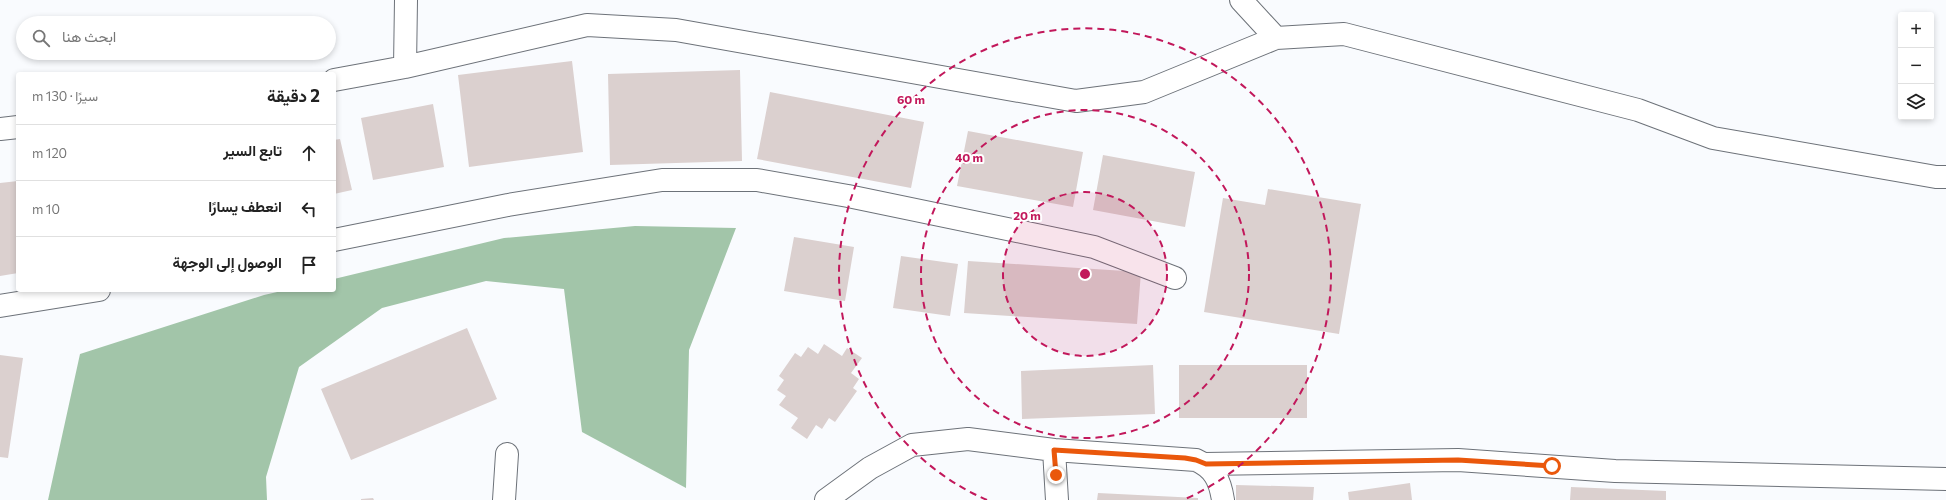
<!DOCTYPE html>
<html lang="ar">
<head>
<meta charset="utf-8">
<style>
  :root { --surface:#fff; --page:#f2f2f2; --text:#222; --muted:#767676; --line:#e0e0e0 }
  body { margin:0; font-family:Commissioner,Vazirmatn,sans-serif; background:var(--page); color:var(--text); direction:rtl }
  .controls { position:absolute; right:12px; top:12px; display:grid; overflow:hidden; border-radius:4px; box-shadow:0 2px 6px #0003 }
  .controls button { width:36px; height:36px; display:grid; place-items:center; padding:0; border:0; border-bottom:1px solid var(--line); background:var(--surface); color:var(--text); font:20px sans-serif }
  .stop { position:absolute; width:12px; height:12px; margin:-9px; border:3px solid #ea580c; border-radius:50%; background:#fff }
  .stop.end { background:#ea580c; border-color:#fff; box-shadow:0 1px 4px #0008 }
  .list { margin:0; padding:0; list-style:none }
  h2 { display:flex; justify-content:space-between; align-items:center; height:52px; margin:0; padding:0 16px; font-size:17px }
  h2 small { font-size:13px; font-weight:400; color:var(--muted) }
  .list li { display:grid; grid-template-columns:26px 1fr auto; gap:12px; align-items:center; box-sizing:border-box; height:56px; padding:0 16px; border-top:1px solid var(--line) }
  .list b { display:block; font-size:15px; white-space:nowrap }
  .list em { font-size:13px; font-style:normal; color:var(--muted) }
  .icon { flex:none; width:22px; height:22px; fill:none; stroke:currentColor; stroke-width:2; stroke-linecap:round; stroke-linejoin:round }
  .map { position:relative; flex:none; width:1946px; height:500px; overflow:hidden; direction:ltr }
  .search { position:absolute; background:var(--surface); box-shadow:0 2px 6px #0003; left:16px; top:16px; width:320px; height:44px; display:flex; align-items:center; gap:10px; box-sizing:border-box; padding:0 14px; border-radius:22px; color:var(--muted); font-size:15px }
  .panel { position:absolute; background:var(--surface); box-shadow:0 2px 6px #0003; left:16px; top:72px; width:320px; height:220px; border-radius:4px; direction:rtl }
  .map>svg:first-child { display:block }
  .forest { fill:#a2c5a9 }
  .building { fill:#dbd0cf }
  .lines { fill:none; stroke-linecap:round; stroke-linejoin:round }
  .minor-casing { stroke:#6d7279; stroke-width:24 }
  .minor { stroke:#fff; stroke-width:22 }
  .route { stroke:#ea580c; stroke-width:5 }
  .ring { fill:none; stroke:#c2185b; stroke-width:2; stroke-dasharray:7 5 }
  .centre { fill:#c2185b; stroke:#fff; stroke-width:2 }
  .ring-label { font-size:12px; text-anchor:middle; font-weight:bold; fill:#c2185b; stroke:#fff; stroke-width:4; stroke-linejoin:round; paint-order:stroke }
</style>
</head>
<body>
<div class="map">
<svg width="1946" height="500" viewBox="0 0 1946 500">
  <rect width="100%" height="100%" fill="#f9fbfe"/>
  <path class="forest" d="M 635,226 L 736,228 L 689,350 L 686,488 L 582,432 L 564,289 L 486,281 L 382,308 L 299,367 L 266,477 L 267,500 L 48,500 L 80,354 L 264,295 L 286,290 L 334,290 L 334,279 L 504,238 Z"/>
  <path class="building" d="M 572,61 L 583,152 L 469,167 L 458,75 Z
    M 740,70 L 742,161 L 610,165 L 608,74 Z
    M 770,92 L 924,122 L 911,188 L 757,159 Z
    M 433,104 L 444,167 L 373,180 L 361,118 Z
    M 968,131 L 1083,152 L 1073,207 L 957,186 Z
    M 340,139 L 352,190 L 334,194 L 334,140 Z
    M 1103,155 L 1195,172 L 1185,227 L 1093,210 Z
    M 18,181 L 18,273 L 0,276 L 0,183 Z
    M 1268,189 L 1361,204 L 1339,334 L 1204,312 L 1223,198 L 1265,205 Z
    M 794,237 L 854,247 L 845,301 L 784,291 Z
    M 901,256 L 958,264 L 950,316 L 893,308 Z
    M 968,261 L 1141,272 L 1137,324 L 964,313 Z
    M 467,328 L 497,399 L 351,460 L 321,389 Z
    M 824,344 L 842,356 L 847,348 L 862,358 L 851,373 L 859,379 L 853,388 L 857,391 L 835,422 L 829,418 L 822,429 L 816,425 L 807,439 L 791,428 L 798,418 L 779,405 L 786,396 L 777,390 L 784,380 L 779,376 L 795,353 L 801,357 L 808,347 L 818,354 Z
    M 0,355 L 23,358 L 8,458 L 0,457 Z
    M 1153,365 L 1155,414 L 1022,419 L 1021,371 Z
    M 1179,365 L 1307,365 L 1307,418 L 1179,418 Z
    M 1410,483 L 1412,500 L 1349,500 L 1348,492 Z
    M 1236,485 L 1314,487 L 1313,500 L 1236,500 Z
    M 1571,487 L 1666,491 L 1666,500 L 1570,500 Z
    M 1098,493 L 1198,498 L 1198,500 L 1097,500 Z
    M 373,498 L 374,500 L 361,500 L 361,499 Z"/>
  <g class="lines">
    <defs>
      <path id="minor" d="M 1241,0 L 1276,38
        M 405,67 L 406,0
        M 334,80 L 405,67 L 587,25 L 676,30 L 1076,101 L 1144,92 L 1276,38 L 1344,34 L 1638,110 L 1713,138 L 1936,177 L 1946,177
        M 0,129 L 18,127
        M 334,240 L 508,205 L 662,180 L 757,180 L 848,196 L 1094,247 L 1175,278
        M 0,306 L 99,290
        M 1054,450 L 1196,460 C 1214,468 1220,480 1223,500
        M 1205,464 L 1458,460 L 1615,471 L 1946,479
        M 504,500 L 507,454
        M 826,500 L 870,468 L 912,445 L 968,439 L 1054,450 L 1057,500"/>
    </defs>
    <use href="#minor" class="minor-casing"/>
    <use href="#minor" class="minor"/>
  </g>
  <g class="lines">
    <path class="route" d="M 1056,475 L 1054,450 L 1185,458 L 1196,460 L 1206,464 L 1458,460 L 1552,466"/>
  </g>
  <circle cx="1085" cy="274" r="82" fill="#c2185b" fill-opacity=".12"/>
  <g class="ring">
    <circle cx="1085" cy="274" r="82"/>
    <circle cx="1085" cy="274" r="164"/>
    <path d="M987 500A246 246 0 1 1 1183 500"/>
  </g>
  <circle cx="1085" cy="274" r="6" class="centre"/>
  <g class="ring-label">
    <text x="911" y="104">60 m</text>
    <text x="969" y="162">40 m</text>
    <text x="1027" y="220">20 m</text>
  </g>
</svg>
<div class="controls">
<button>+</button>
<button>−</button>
<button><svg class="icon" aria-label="layers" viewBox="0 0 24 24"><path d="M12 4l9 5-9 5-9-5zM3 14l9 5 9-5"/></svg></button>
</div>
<div class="stop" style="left:1552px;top:466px"></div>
<div class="stop end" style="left:1056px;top:475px"></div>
<div class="search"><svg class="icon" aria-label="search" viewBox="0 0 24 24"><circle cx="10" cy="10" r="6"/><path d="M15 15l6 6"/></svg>ابحث هنا</div>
<section class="panel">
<h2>2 دقيقة<small>سيرًا · 130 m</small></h2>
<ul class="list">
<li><svg class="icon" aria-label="ahead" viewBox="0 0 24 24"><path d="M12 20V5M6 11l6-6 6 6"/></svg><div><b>تابع السير</b></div><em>120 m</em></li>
<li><svg class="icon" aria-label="left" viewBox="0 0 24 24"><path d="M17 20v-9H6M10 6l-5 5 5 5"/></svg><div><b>انعطف يسارًا</b></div><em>10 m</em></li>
<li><svg class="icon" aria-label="arrive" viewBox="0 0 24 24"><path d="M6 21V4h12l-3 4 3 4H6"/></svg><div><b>الوصول إلى الوجهة</b></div></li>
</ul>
</section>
</div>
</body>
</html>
